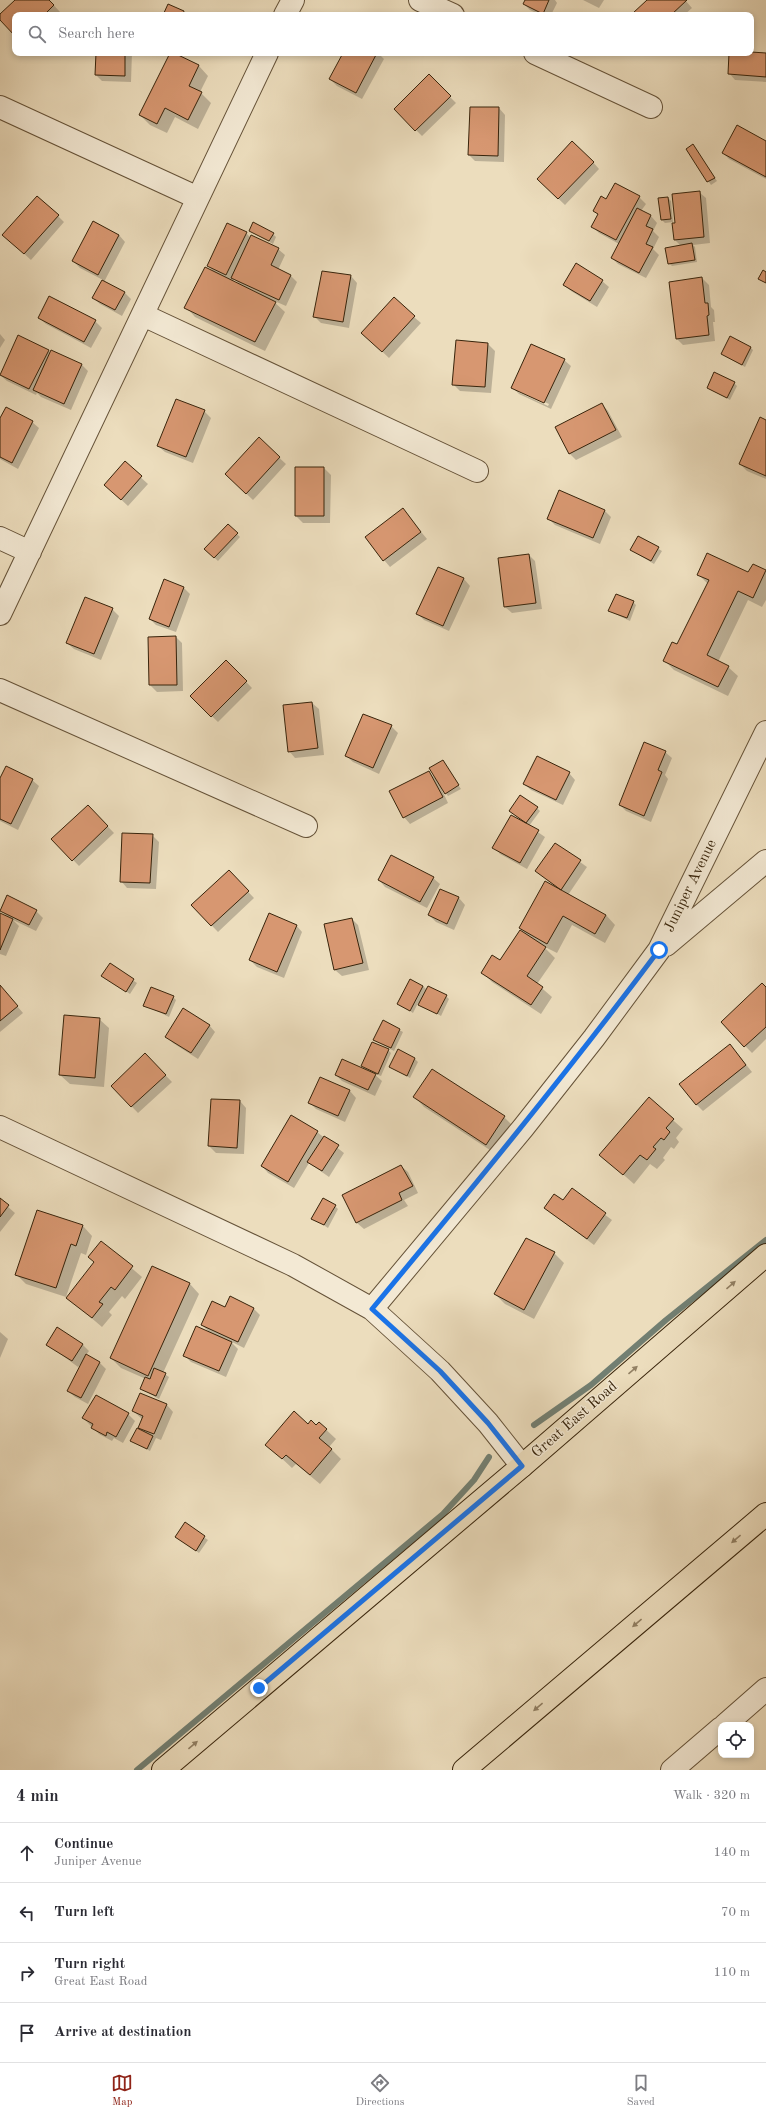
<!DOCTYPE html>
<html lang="en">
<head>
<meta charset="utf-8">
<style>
  :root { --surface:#fff; --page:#f2f2f3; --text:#2b2b33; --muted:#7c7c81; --line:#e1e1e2; --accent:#8f2418 }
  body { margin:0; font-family:"Old Standard TT",serif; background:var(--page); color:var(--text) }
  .controls { position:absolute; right:12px; bottom:12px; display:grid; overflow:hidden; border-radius:8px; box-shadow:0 2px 6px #0003 }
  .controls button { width:36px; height:36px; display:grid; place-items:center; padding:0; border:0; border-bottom:1px solid var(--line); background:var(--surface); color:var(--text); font:20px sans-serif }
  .stop { position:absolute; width:12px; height:12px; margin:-9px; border:3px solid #1a73e8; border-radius:50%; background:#fff }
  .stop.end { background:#1a73e8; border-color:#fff; box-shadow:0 1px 4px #0008 }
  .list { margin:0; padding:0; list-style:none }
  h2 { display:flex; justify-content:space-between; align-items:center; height:52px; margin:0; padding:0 16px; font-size:17px }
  h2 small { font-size:13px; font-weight:400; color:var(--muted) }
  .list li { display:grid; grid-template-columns:26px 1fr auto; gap:12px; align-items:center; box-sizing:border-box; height:60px; padding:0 16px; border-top:1px solid var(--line) }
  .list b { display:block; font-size:15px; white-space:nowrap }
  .list p { margin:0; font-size:13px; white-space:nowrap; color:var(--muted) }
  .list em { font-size:13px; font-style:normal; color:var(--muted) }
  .icon { flex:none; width:22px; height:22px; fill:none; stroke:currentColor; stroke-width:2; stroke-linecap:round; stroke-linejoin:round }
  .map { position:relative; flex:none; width:766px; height:1770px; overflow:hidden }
  .search { position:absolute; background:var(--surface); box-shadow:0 2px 6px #0003; left:12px; right:12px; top:12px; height:44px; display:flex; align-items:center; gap:10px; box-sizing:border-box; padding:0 14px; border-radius:8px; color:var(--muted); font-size:15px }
  .sheet { height:292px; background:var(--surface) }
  nav { display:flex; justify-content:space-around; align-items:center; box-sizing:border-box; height:56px; border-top:1px solid var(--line); background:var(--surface); font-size:11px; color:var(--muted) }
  nav a { display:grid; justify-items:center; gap:2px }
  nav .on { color:var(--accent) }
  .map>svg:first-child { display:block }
  .shadow { fill:#0003; fill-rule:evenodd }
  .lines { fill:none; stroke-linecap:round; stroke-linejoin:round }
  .stream { stroke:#727f72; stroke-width:6 }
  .building { fill:#d79771; stroke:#38240b }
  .minor-casing { stroke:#655238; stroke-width:24 }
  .major-casing { stroke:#38240b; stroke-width:24 }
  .minor { stroke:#f3e9d4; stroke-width:22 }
  .major { stroke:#ecddbd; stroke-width:22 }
  .oneway { fill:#928064 }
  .route { stroke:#1a73e8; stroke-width:5 }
  .labels { text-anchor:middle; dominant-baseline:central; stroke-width:3; stroke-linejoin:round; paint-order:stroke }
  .street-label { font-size:15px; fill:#38240b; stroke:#f3e9d4 }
</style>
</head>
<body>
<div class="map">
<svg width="766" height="1770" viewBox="0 0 766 1770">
  <rect width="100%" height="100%" fill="#ecddbd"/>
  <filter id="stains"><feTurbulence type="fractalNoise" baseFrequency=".005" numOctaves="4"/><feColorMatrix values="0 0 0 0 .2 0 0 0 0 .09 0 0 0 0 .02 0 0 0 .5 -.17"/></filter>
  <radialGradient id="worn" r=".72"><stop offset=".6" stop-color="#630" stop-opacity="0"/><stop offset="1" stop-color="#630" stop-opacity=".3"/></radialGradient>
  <path class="shadow" d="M 16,0 L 49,0 L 60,12 L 57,15 L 15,15 L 15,34 L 0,18 L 0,15 Z
    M 526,0 L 555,0 L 557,3 L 551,15 L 540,15 L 530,10 L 524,4 Z
    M 583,0 L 604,0 L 599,8 Z
    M 649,0 L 685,0 L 692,8 L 684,15 L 637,15 Z
    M 97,53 L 132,53 L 131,82 L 102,81 L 96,75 Z
    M 171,53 L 199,66 L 208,76 L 200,92 L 211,103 L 198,129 L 175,117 L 167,133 L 150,125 L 140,115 Z
    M 344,53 L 378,53 L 384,59 L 362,99 L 337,86 L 330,79 Z
    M 766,54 L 766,82 L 735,80 L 729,73 Z
    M 429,76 L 456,103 L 422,136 L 395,109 Z
    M 499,108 L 505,115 L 504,162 L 475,161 L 469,155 Z
    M 766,142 L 766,179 L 729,159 L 723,153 Z
    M 693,145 L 717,181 L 711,185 L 687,149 Z
    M 593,162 L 599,169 L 565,205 L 544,185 Z
    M 699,192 L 706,198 L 710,243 L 693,245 L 695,247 L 697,262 L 672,266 L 669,263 L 681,246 L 675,240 L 676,223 Z
    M 639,197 L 646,204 L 641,211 L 651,216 L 657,223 L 653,231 L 659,237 L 653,249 L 659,255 L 646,278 L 618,264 L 612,258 L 619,244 L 599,233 L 592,226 L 598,215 L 595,211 L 606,200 Z
    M 668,198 L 671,201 L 673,222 L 665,223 L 662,220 Z
    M 58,216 L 64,222 L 31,260 L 10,241 Z
    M 94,222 L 119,235 L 125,242 L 104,282 L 125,293 L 131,299 L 122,316 L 100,304 L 93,298 L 103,280 L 80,268 L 73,261 Z
    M 250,231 L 273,234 L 276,237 L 273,244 Z
    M 246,233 L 251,238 L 278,249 L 285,255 L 278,270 L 291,276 L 297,282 L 286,306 L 272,300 L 285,312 L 265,351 L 195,317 L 186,307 L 215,273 L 208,266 ZM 234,279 L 240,285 L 233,282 Z
    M 351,276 L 357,283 L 349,328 L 321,323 L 315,317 Z
    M 702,278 L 709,285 L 711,307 L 714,310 L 715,322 L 713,322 L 715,341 L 683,345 L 677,339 Z
    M 602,281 L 609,287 L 597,307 L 571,291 L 564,285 Z
    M 50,298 L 95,321 L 102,328 L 91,348 L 46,324 L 39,318 Z
    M 414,317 L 421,323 L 389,358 L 369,339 Z
    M 0,334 L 5,340 L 0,348 Z
    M 457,341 L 488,344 L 495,351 L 491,393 L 460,391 L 453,384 Z
    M 750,347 L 753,350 L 745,367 L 722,354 Z
    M 48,351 L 82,365 L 88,371 L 71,410 L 41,397 L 37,393 L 36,395 L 7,381 L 0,375 Z
    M 564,360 L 571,366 L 551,409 L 519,394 L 512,387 ZM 518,390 L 549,404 L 548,406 L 518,392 Z
    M 734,383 L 737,386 L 730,400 L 708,388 Z
    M 602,404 L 608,411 L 622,437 L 576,460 L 570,454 L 556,428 Z
    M 204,411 L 211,418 L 193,463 L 165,452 L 158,446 Z
    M 0,421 L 32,422 L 39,428 L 18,469 L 0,459 Z
    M 766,421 L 766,479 L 747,471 L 740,464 Z
    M 259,439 L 286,464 L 253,500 L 233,481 Z
    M 125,463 L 148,484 L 128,506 L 112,491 Z
    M 296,468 L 324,468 L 331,475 L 330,523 L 303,523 L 296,516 Z
    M 403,510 L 427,539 L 390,567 L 384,560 Z
    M 604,510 L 611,517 L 600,544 L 555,525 L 549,519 Z
    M 228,525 L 240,537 L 218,561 L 205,549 Z
    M 638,537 L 662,551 L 654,564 L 631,550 Z
    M 529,555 L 535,561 L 542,609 L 512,613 L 505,607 Z
    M 753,565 L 766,571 L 766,600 L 762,607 L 748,600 L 718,662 L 728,667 L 738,676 L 728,696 L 674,670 L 664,660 L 677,646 L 708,584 L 698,574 L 749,574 Z
    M 438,568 L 464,579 L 470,586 L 449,631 L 424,620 L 418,614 Z
    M 164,581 L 184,588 L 190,594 L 176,632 L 156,625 L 150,619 Z
    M 633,602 L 636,605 L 630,621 L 609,611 Z
    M 112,609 L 119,616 L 101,660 L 74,649 L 67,643 Z
    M 176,637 L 182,643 L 183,691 L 157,692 L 150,685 L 149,638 Z
    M 226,661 L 252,688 L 218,722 L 191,696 Z
    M 312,703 L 319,709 L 324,755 L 295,758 L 289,751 Z
    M 391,726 L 398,733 L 379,774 L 353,762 L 346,756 Z
    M 665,752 L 672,758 L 665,775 L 668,779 L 651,822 L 626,811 L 620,805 Z
    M 443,762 L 461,789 L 448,796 L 442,788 L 441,788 L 448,803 L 410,824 L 404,817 L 429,772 L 436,779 Z
    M 569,773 L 575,780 L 563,805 L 531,790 L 524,784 Z
    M 32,780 L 39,786 L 18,830 L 0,821 L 0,781 Z
    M 88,806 L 114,833 L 79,866 L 53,839 Z
    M 537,808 L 540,811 L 529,826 L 545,837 L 527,869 L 500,854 L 494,847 Z
    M 152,835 L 159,842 L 156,889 L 127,888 L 121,881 Z
    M 555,844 L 587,867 L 568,895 L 606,915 L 615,925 L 605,943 L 572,925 L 557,953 L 543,946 L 555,958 L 537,984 L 552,997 L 541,1014 L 492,982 L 482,972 L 500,962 L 527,935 L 520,928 L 553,885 L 536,871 Z
    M 235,878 L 254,898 L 218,932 L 192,905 Z
    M 433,878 L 440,884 L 427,908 L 385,887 L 379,880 Z
    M 440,890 L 459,898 L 465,905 L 454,930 L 436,922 L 429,915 Z
    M 0,910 L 36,911 L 43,918 L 36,931 L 13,920 L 19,926 L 6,956 L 0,954 L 0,914 L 8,917 Z
    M 352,919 L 358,925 L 369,970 L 342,976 L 335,970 Z
    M 296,925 L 302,932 L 284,978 L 257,967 L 250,960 Z
    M 110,965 L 137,983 L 130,994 L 103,976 Z
    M 0,986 L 23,1013 L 0,1032 Z
    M 423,986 L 427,990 L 446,996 L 449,999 L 441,1016 L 418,1003 L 413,1013 L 398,1003 Z
    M 766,988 L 766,1039 L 752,1053 L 722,1022 Z
    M 173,997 L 176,1000 L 169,1017 L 145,1005 Z
    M 99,1019 L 109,1028 L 104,1087 L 70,1084 L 60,1075 Z
    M 383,1021 L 403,1032 L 394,1051 L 374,1040 Z
    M 209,1025 L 215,1032 L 198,1059 L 173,1043 L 166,1036 Z
    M 388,1050 L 391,1053 L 381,1076 L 373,1073 L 382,1081 L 375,1096 L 342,1081 L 336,1075 L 367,1071 L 362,1066 Z
    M 736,1052 L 752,1072 L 703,1111 L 696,1104 Z
    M 145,1054 L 172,1082 L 138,1113 L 112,1086 Z
    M 415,1059 L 418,1062 L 410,1078 L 390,1067 Z
    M 320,1078 L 350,1091 L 356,1098 L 345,1122 L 316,1109 L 309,1102 Z
    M 415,1097 L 504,1117 L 514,1127 L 496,1154 L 424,1107 Z
    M 649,1099 L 683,1129 L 676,1138 L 679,1142 L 674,1149 L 671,1147 L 663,1158 L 665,1160 L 657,1169 L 650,1164 L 634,1184 L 601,1155 Z
    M 240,1101 L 246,1108 L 244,1154 L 216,1153 L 209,1146 Z
    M 317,1132 L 344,1153 L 329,1177 L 309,1163 L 294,1188 L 268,1173 L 262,1166 Z
    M 401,1166 L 408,1172 L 418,1193 L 404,1200 L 408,1206 L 364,1229 L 357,1223 L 343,1196 Z
    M 572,1190 L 612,1220 L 594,1245 L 545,1208 L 563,1201 Z
    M 0,1200 L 15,1213 L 0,1232 Z
    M 335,1206 L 338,1209 L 328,1228 L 313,1218 Z
    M 83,1226 L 92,1236 L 86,1255 L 81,1253 L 66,1297 L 26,1284 L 16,1274 Z
    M 101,1242 L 142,1277 L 125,1299 L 122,1296 L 109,1312 L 112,1315 L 102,1327 L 68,1298 L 95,1263 L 89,1257 Z
    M 554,1253 L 564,1263 L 534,1319 L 505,1304 L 495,1294 Z
    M 153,1267 L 190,1284 L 199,1294 L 163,1373 L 169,1377 L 159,1399 L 141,1389 L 146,1379 L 121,1368 L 111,1358 Z
    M 225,1308 L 253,1308 L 260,1315 L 244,1348 L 230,1341 L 238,1349 L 226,1377 L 191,1362 L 184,1355 L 211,1334 L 202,1325 Z
    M 58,1329 L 83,1345 L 89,1351 L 86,1355 L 100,1363 L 106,1369 L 88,1404 L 75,1397 L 68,1391 L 83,1362 L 78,1367 L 47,1344 Z
    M 0,1332 L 8,1339 L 0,1358 Z
    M 141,1394 L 167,1405 L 173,1412 L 161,1440 L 156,1438 L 150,1451 L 131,1441 L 143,1432 L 139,1427 L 142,1419 L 133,1411 Z
    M 96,1396 L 128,1414 L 135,1421 L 123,1443 L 114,1438 L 112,1441 L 99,1434 L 83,1418 Z
    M 319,1423 L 336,1439 L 329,1447 L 341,1459 L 320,1484 L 296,1464 L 292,1468 L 277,1454 L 309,1425 L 316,1426 Z
    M 185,1524 L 208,1540 L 199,1553 L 176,1537 Z"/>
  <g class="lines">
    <path class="stream" d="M 534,1425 L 591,1385 L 666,1320 L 766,1240
      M 137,1770 L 443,1514 L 474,1480 L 489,1457"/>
  </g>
  <path class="building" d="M 15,0 L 49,0 L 54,5 L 44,15 L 15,15 L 15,36 L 0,20 L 0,14 Z
    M 525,0 L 549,0 L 543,14 L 523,4 Z
    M 647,0 L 687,0 L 671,15 L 635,15 L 633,13 Z
    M 168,4 L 184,11 L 183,15 L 163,15 Z
    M 751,52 L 766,53 L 766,77 L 728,74 L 729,53 Z
    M 96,53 L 125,53 L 125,76 L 95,75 Z
    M 170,53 L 174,53 L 199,65 L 189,86 L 202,92 L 188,120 L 165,108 L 157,124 L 139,115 Z
    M 343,53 L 377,53 L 356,93 L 329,79 Z
    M 429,74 L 451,96 L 415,131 L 394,109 Z
    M 470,107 L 499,107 L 498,156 L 468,155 Z
    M 737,125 L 766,141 L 766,177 L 722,153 Z
    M 572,141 L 594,162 L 558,199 L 537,179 Z
    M 693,144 L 715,178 L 707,182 L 686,149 Z
    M 615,183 L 640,196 L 616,240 L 591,227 L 598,214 L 593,211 L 601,196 L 606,199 Z
    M 700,191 L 704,237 L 674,240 L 672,223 L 675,223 L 672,194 Z
    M 37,196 L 59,215 L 24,254 L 2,235 Z
    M 668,197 L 671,219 L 661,220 L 658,198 Z
    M 637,208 L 651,215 L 646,226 L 653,229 L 646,244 L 653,247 L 639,273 L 611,258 Z
    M 93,221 L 119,235 L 98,275 L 72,261 Z
    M 253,222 L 274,233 L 269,241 L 249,231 Z
    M 227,223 L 247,232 L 226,275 L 207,266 Z
    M 251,235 L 279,248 L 271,265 L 291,275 L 279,300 L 231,278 Z
    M 692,243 L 695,260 L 668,264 L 665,248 Z
    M 576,263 L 603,280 L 590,301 L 563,285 Z
    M 205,267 L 276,302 L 255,342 L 184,308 Z
    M 763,270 L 766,272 L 766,283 L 758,279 Z
    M 322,271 L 351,275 L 343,322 L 313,317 Z
    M 702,277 L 705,303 L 708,303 L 709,315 L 707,316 L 709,335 L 676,339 L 669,282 Z
    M 102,280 L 125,292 L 115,310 L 92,298 Z
    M 49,296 L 96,320 L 84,342 L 38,318 Z
    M 394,297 L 415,316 L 382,352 L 361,333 Z
    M 18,335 L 49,350 L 29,389 L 0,375 Z
    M 730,336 L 751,347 L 742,365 L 721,354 Z
    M 456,340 L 488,343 L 485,387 L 452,385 Z
    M 531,344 L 565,359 L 544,403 L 511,388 Z
    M 51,350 L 82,364 L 64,404 L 33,390 Z
    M 714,372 L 735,382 L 727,398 L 707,388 Z
    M 176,399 L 205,410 L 186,457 L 157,446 Z
    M 602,403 L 616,430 L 569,454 L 555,427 Z
    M 6,407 L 33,421 L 12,463 L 0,457 L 0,418 Z
    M 760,417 L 766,420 L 766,476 L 739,464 Z
    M 259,437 L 280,457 L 246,494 L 225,474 Z
    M 125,461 L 142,476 L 121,500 L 104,485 Z
    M 295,467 L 324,467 L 324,516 L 295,516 Z
    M 559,490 L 605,510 L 593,538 L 547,519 Z
    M 403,508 L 421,532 L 383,561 L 365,537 Z
    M 228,524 L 238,533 L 214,558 L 204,549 Z
    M 638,536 L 659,547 L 651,561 L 630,550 Z
    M 707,553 L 748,572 L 753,564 L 766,570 L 753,598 L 738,591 L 707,655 L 729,666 L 718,687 L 663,661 L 672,642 L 677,644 L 709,580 L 697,575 Z
    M 529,554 L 536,603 L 504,607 L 498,558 Z
    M 438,567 L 464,578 L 443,626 L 416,614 Z
    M 164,579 L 184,587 L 169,627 L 149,619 Z
    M 616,594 L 634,601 L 627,618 L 608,611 Z
    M 85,597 L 113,608 L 94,654 L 66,643 Z
    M 176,636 L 177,685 L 149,685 L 148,637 Z
    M 226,660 L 247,681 L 211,717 L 190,696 Z
    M 312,702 L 318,748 L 288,752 L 283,705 Z
    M 363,714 L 392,725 L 373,768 L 345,756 Z
    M 644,742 L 666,751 L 658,770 L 662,772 L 644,816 L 619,805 Z
    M 537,756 L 570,772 L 556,800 L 523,784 Z
    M 443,760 L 459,785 L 445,794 L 429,768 Z
    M 6,766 L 33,779 L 11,824 L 0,819 L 0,778 Z
    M 429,771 L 443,797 L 403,818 L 389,791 Z
    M 520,795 L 538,807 L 526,823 L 509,811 Z
    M 88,805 L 108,826 L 72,861 L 51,839 Z
    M 511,815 L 539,830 L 520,863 L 492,848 Z
    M 122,833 L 153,834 L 150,883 L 120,882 Z
    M 555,843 L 581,860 L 561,890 L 535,871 Z
    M 391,855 L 434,877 L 420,902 L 378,880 Z
    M 229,870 L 249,891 L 211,926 L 191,905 Z
    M 545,881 L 606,915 L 595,934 L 563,916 L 547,944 L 519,928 Z
    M 440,889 L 459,897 L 447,924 L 428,915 Z
    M 7,895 L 37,910 L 29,925 L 0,911 Z
    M 0,913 L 13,919 L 0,950 Z
    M 269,913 L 297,925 L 277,972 L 249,960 Z
    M 352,918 L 363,963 L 334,970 L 324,924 Z
    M 520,930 L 546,947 L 527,976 L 543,987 L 531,1005 L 481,973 L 492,955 L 500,960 Z
    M 110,963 L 134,979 L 126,992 L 101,976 Z
    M 410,979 L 423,986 L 410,1011 L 397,1004 Z
    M 762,983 L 766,987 L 766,1027 L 744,1047 L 721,1022 Z
    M 0,985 L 18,1006 L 0,1021 Z
    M 428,986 L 447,995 L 437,1014 L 418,1005 Z
    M 151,987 L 174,996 L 166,1014 L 143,1006 Z
    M 183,1008 L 210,1025 L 191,1053 L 165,1037 Z
    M 64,1015 L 100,1018 L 95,1078 L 59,1075 Z
    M 383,1020 L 400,1029 L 391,1048 L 373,1040 Z
    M 372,1042 L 389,1049 L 378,1074 L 361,1066 Z
    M 730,1044 L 746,1065 L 696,1105 L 679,1084 Z
    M 398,1049 L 415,1058 L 407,1076 L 389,1067 Z
    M 145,1053 L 166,1075 L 131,1107 L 111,1086 Z
    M 342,1059 L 376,1074 L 368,1090 L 335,1075 Z
    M 432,1069 L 505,1116 L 486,1145 L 413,1097 Z
    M 320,1077 L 350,1090 L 338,1116 L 308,1103 Z
    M 649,1097 L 674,1119 L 666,1128 L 670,1132 L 664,1140 L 661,1138 L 653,1147 L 656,1149 L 647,1160 L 640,1155 L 623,1175 L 599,1155 Z
    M 211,1099 L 240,1100 L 237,1148 L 208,1146 Z
    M 291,1115 L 318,1131 L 288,1182 L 261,1166 Z
    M 324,1136 L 339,1145 L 322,1171 L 307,1162 Z
    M 401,1165 L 413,1186 L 399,1193 L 402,1200 L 356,1223 L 342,1195 Z
    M 572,1188 L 606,1213 L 587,1239 L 544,1208 L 554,1194 L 563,1200 Z
    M 0,1198 L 9,1205 L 0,1217 Z
    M 323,1198 L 336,1205 L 324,1225 L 311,1219 Z
    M 37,1210 L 83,1225 L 76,1246 L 71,1244 L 56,1288 L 15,1275 Z
    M 526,1238 L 555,1252 L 524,1310 L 494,1294 Z
    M 101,1241 L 133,1266 L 115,1290 L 111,1287 L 99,1302 L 103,1304 L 92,1318 L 66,1298 L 94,1262 L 88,1257 Z
    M 152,1266 L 190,1283 L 148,1376 L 110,1358 Z
    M 230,1296 L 254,1308 L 238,1342 L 201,1325 L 212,1301 L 225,1307 Z
    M 196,1326 L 232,1342 L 219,1371 L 183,1356 Z
    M 57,1327 L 83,1344 L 72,1361 L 46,1345 Z
    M 86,1354 L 100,1362 L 81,1398 L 67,1391 Z
    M 154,1368 L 166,1373 L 156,1396 L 140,1389 L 145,1377 L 150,1379 Z
    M 140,1393 L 167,1404 L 154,1434 L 138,1428 L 143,1416 L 132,1411 Z
    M 96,1395 L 129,1413 L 116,1437 L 107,1432 L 106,1436 L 91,1428 L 93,1424 L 82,1418 Z
    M 294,1411 L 308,1424 L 311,1420 L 316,1425 L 319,1422 L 327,1429 L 319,1438 L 332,1449 L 310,1475 L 286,1455 L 282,1459 L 265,1445 Z
    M 137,1428 L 153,1436 L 147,1449 L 130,1441 Z
    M 185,1522 L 205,1536 L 196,1551 L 175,1537 Z"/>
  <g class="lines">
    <defs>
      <path id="minor" d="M 420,0 L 453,15
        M 285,15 L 293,0
        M 535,53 L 651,107
        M 0,107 L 198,198
        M 143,315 L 477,471
        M 0,538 L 30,552
        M 0,614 L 267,53
        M 0,690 L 306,826
        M 666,945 L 766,861
        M 0,1127 L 293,1265 L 372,1309 L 440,1371 L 488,1423 L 522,1466
        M 372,1309 L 523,1128 L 594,1038 L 659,950 L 766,732
        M 725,1725 L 766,1689
        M 672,1770 L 721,1728"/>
      <path id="major" d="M 163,1770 L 522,1466 L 766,1255
        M 464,1770 L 766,1514"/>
    </defs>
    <use href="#minor" class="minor-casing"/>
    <use href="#major" class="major-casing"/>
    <use href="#minor" class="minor"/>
    <use href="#major" class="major"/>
  </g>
  <defs><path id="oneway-solid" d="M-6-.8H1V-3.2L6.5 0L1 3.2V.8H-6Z"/></defs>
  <g class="oneway">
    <use href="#oneway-solid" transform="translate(731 1285) rotate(-41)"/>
    <use href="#oneway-solid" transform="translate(633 1370) rotate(-41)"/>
    <use href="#oneway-solid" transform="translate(736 1539) rotate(140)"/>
    <use href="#oneway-solid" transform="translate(637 1623) rotate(140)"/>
    <use href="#oneway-solid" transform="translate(538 1707) rotate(140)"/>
    <use href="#oneway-solid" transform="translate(193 1745) rotate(-40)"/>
  </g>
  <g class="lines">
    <path class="route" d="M 259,1688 L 522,1466 L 488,1423 L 440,1371 L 372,1309 C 470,1191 567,1073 659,950"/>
  </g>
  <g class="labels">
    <g class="street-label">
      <text transform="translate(691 886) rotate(-64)">Juniper Avenue</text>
      <text transform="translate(575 1420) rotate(-41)">Great East Road</text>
    </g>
  </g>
  <rect width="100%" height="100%" filter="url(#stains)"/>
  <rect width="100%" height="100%" fill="url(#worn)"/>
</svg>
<div class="controls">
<button><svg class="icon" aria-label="locate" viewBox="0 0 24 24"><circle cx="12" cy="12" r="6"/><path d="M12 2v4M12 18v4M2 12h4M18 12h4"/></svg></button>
</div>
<div class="stop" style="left:659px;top:950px"></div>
<div class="stop end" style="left:259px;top:1688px"></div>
<div class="search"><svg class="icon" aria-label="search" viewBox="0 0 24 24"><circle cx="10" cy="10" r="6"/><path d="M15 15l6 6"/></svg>Search here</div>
</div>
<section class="sheet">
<h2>4 min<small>Walk · 320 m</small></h2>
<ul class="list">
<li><svg class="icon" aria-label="ahead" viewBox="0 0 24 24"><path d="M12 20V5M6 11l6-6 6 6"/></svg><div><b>Continue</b><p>Juniper Avenue</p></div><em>140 m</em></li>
<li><svg class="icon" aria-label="left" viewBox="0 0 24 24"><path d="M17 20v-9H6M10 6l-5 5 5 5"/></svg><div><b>Turn left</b></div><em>70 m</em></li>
<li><svg class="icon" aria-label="right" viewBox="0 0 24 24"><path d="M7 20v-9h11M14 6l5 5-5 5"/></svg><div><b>Turn right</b><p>Great East Road</p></div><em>110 m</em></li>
<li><svg class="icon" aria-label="arrive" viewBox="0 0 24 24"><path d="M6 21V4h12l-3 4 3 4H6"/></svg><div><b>Arrive at destination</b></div></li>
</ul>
</section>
<nav>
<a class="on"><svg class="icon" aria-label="map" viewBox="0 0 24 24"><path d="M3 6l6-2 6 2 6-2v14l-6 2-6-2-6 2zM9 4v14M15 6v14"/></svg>Map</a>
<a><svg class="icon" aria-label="directions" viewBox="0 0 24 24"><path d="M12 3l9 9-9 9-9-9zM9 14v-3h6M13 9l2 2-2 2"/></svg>Directions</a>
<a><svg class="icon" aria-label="saved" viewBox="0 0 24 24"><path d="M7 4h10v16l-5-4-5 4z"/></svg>Saved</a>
</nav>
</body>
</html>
